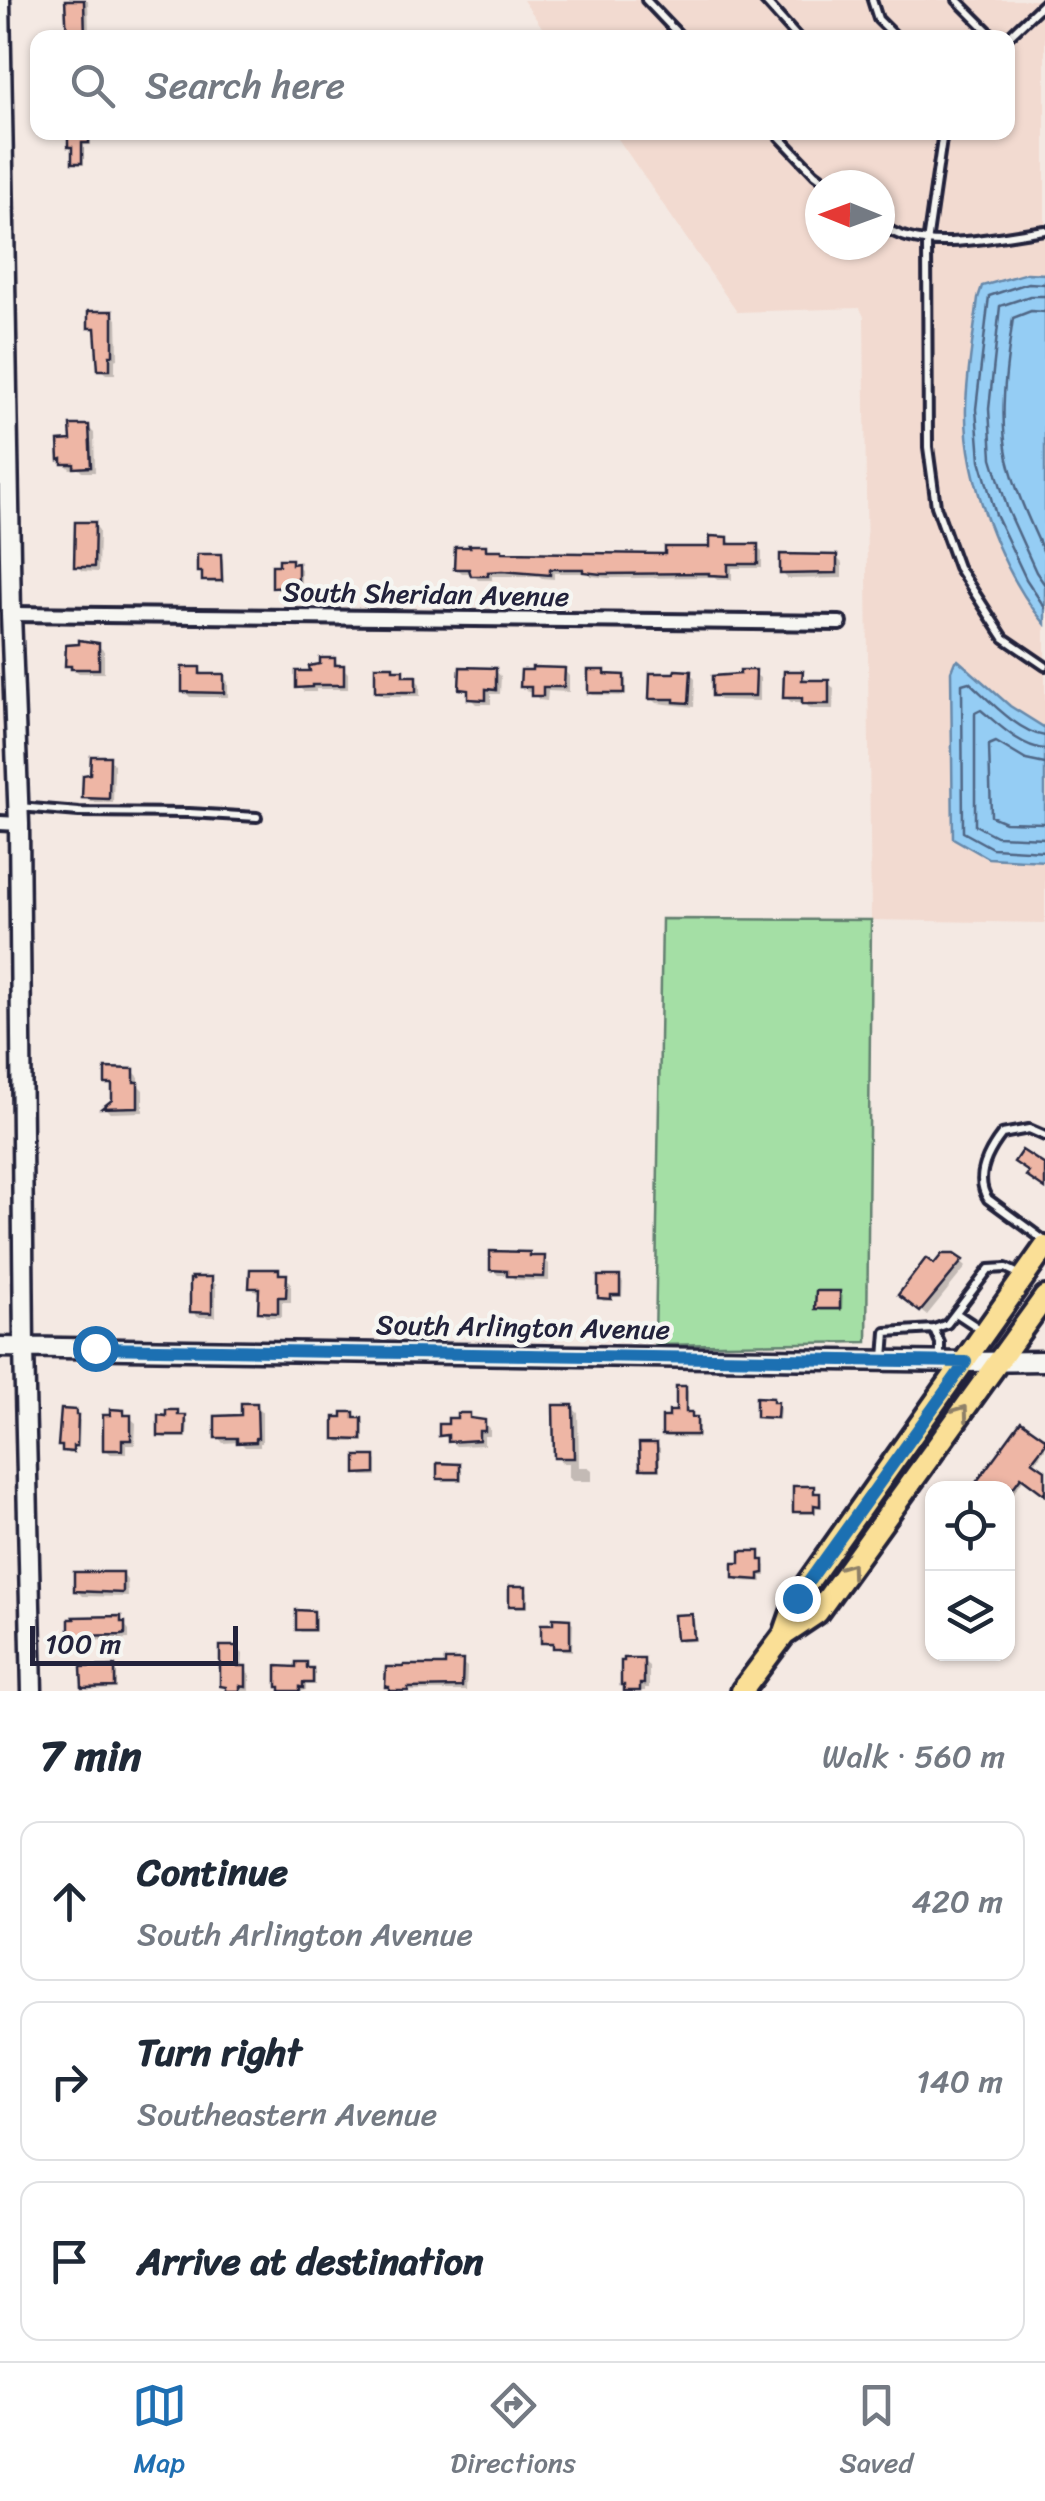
<!DOCTYPE html>
<html lang="en">
<head>
<meta charset="utf-8">
<style>
  :root { --surface:#fff; --page:#f6f6f7; --text:#1f2937; --muted:#747a83; --line:#e0e1e3; --accent:#1f6fb2 }
  body { margin:0; font-family:Sriracha,sans-serif; background:var(--page); color:var(--text) }
  .controls { position:absolute; right:30px; bottom:30px; display:grid; overflow:hidden; border-radius:20px; box-shadow:0 2px 8px #0004 }
  .controls button { width:90px; height:90px; display:grid; place-items:center; padding:0; border:0; border-bottom:2px solid var(--line); background:var(--surface); color:var(--text); font:50px sans-serif }
  .compass { position:absolute; left:805px; top:170px; width:90px; height:90px; border-radius:50%; background:var(--surface); box-shadow:0 2px 8px #0004; rotate:271deg }
  .scale { position:absolute; left:30px; bottom:25px; width:208px; box-sizing:border-box; padding-left:10px; border:5px solid #22223b; border-top:0; font-size:28px; line-height:35px; white-space:nowrap; color:#22223b; -webkit-text-stroke:8px #f6f6f2; paint-order:stroke }
  .stop { position:absolute; width:30px; height:30px; margin:-22px; border:8px solid #1f6fb2; border-radius:50%; background:#fff }
  .stop.end { background:#1f6fb2; border-color:#fff; box-shadow:0 2px 10px #0008 }
  .list { margin:0; padding:0; list-style:none }
  h2 { display:flex; justify-content:space-between; align-items:center; height:130px; margin:0; padding:0 40px; font-size:42px }
  h2 small { font-size:32px; font-weight:400; color:var(--muted) }
  .list li { display:grid; grid-template-columns:65px 1fr auto; gap:30px; align-items:center; box-sizing:border-box; height:160px; margin:0 20px 20px; padding:0 20px; border:2px solid var(--line); border-radius:20px }
  .list b { display:block; font-size:38px; white-space:nowrap }
  .list p { margin:0; font-size:32px; white-space:nowrap; color:var(--muted) }
  .list em { font-size:32px; font-style:normal; color:var(--muted) }
  .icon { flex:none; width:55px; height:55px; fill:none; stroke:currentColor; stroke-width:2; stroke-linecap:round; stroke-linejoin:round }
  .map { position:relative; flex:none; width:1045px; height:1691px; overflow:hidden }
  .search { position:absolute; background:var(--surface); box-shadow:0 2px 8px #0004; left:30px; right:30px; top:30px; height:110px; display:flex; align-items:center; gap:25px; box-sizing:border-box; padding:0 35px; border-radius:20px; color:var(--muted); font-size:38px }
  .sheet { height:670px; background:var(--surface) }
  nav { display:flex; justify-content:space-around; align-items:center; box-sizing:border-box; height:140px; border-top:2px solid var(--line); background:var(--surface); font-size:28px; color:var(--muted) }
  nav a { display:grid; justify-items:center; gap:5px }
  nav .on { color:var(--accent) }
  .map>svg:first-child { display:block }
  .built { fill:#f2dad0; fill-rule:evenodd }
  .green { fill:#a4dfa5; stroke:#638070; stroke-width:2.5 }
  .water { fill:#95cdf4; stroke:#6789aa; stroke-width:2.5 }
  .shadow { fill:#0003 }
  .lines { fill:none; stroke-linecap:round; stroke-linejoin:round }
  .shore { stroke:#506685; stroke-width:2.5 }
  .building { fill:#eeb6a5; stroke:#22223b; stroke-width:2.5 }
  .service-casing { stroke:#22223b; stroke-width:14 }
  .minor-casing { stroke:#22223b; stroke-width:20 }
  .secondary-casing { stroke:#22223b; stroke-width:25 }
  .primary-casing { stroke:#22223b; stroke-width:28 }
  .service { stroke:#f6f6f2; stroke-width:6 }
  .minor { stroke:#f6f6f2; stroke-width:12 }
  .secondary { stroke:#f6f6f2; stroke-width:18 }
  .primary { stroke:#fadf96; stroke-width:20 }
  .oneway { stroke:#8e8068 }
  .route { stroke:#1f6fb2; stroke-width:12 }
  .labels { text-anchor:middle; dominant-baseline:central; stroke-width:9; stroke-linejoin:round; paint-order:stroke }
  .street-label { font-size:28px; fill:#22223b; stroke:#f6f6f2 }
</style>
</head>
<body>
<div class="map">
<svg width="1045" height="1691" viewBox="0 0 1045 1691">
  <rect width="100%" height="100%" fill="#f4e9e3"/>
  <filter id="ink" filterUnits="userSpaceOnUse"><feTurbulence type="fractalNoise" baseFrequency=".01" numOctaves="2"/><feDisplacementMap in="SourceGraphic" scale="20" xChannelSelector="R" yChannelSelector="G"/><feConvolveMatrix kernelMatrix="1 2 1 2 8 2 1 2 1" color-interpolation-filters="sRGB"/></filter>
  <g filter="url(#ink)">
    <path class="built" d="M 523,0 L 1045,0 L 1045,923 L 871,920 L 864,317 L 860,308 L 737,312 L 614,133 L 1008,132 L 1008,38 L 549,37 ZM 820,185 L 880,185 L 880,245 L 820,245 Z"/>
    <path class="green" d="M 662,919 L 871,920 L 867,1342 L 655,1345 Z"/>
    <path class="water" d="M 1027,273 L 1045,274 L 1045,624 C 1001,572 964,476 966,407 C 967,371 974,334 978,298 L 982,286 Z
      M 958,660 L 1010,706 L 1045,728 L 1045,861 L 988,858 L 953,838 L 951,671 L 955,661 Z"/>
    <path class="shadow" d="M 69,0 L 88,0 L 89,38 L 70,38 Z
      M 74,132 L 91,132 L 91,145 L 84,145 L 84,165 L 78,165 L 74,162 Z
      M 112,313 L 117,319 L 118,359 L 115,360 L 115,374 L 106,374 L 100,369 L 96,332 L 91,327 Z
      M 88,427 L 94,433 L 95,472 L 82,472 L 78,468 L 70,469 L 61,459 Z
      M 94,525 L 99,530 L 98,572 L 82,571 L 77,566 Z
      M 727,539 L 732,544 L 757,547 L 762,552 L 762,568 L 732,568 L 732,580 L 717,580 L 715,577 L 608,578 L 591,576 L 588,573 L 554,573 L 554,579 L 542,578 L 539,576 L 492,576 L 492,580 L 478,580 L 472,573 L 462,573 L 457,568 L 485,548 L 491,553 L 668,556 L 712,550 Z
      M 220,556 L 223,559 L 224,583 L 208,583 L 200,571 Z
      M 836,557 L 842,563 L 842,578 L 788,579 L 782,573 Z
      M 291,561 L 301,569 L 301,584 L 291,584 L 291,589 L 278,590 L 275,587 Z
      M 98,646 L 104,651 L 104,673 L 79,673 L 68,665 Z
      M 334,660 L 348,673 L 348,689 L 316,689 L 316,692 L 304,692 L 298,686 L 312,673 Z
      M 199,669 L 205,675 L 223,677 L 228,682 L 228,697 L 190,697 L 184,691 Z
      M 392,669 L 396,672 L 402,672 L 409,679 L 415,679 L 420,684 L 420,696 L 383,696 L 377,691 Z
      M 564,670 L 569,676 L 569,692 L 548,691 L 547,701 L 539,700 L 533,692 L 528,692 L 522,686 Z
      M 495,671 L 501,676 L 500,694 L 491,694 L 491,704 L 476,704 L 470,698 L 471,694 L 462,688 Z
      M 604,672 L 609,677 L 623,677 L 626,680 L 626,696 L 593,695 L 590,692 Z
      M 690,673 L 695,679 L 694,707 L 657,703 L 652,698 Z
      M 754,673 L 760,678 L 760,701 L 720,700 L 714,695 Z
      M 801,674 L 807,679 L 807,683 L 828,683 L 834,688 L 833,709 L 810,709 L 804,702 L 791,702 L 786,697 Z
      M 109,759 L 114,764 L 113,803 L 90,802 L 85,797 L 92,776 Z
      M 133,1071 L 139,1077 L 139,1086 L 143,1090 L 143,1112 L 110,1113 L 105,1108 L 114,1101 L 114,1089 L 108,1083 Z
      M 529,1254 L 533,1258 L 544,1259 L 549,1264 L 549,1281 L 515,1280 L 510,1275 L 498,1275 L 492,1269 Z
      M 961,1262 L 966,1267 L 927,1315 L 907,1300 Z
      M 278,1272 L 291,1282 L 291,1302 L 282,1302 L 282,1317 L 266,1317 L 261,1311 L 261,1292 L 257,1292 L 252,1287 Z
      M 211,1279 L 216,1285 L 216,1317 L 198,1317 L 192,1311 Z
      M 619,1279 L 623,1282 L 622,1297 L 613,1297 L 613,1301 L 603,1301 L 600,1297 Z
      M 839,1293 L 843,1296 L 842,1311 L 821,1311 L 818,1308 Z
      M 685,1388 L 688,1391 L 688,1414 L 699,1422 L 699,1438 L 667,1437 L 664,1434 L 672,1419 L 678,1414 Z
      M 772,1400 L 780,1408 L 779,1420 L 761,1419 L 758,1416 Z
      M 256,1405 L 262,1411 L 262,1443 L 260,1443 L 260,1447 L 245,1447 L 240,1442 L 223,1443 L 218,1437 Z
      M 572,1408 L 578,1413 L 579,1467 L 588,1467 L 592,1470 L 592,1481 L 572,1481 L 569,1477 L 569,1463 L 562,1463 L 557,1457 Z
      M 75,1412 L 80,1421 L 79,1448 L 75,1448 L 75,1454 L 68,1454 L 64,1450 Z
      M 123,1412 L 136,1423 L 135,1445 L 126,1445 L 126,1454 L 111,1454 L 105,1449 Z
      M 177,1413 L 188,1421 L 187,1438 L 164,1438 L 160,1435 Z
      M 353,1414 L 356,1420 L 361,1420 L 364,1423 L 364,1442 L 339,1442 L 336,1438 Z
      M 469,1416 L 475,1422 L 484,1423 L 490,1428 L 490,1436 L 484,1436 L 484,1445 L 456,1446 L 442,1434 Z
      M 1022,1424 L 1045,1441 L 1045,1449 L 1033,1465 L 1045,1474 L 1045,1493 L 1024,1478 L 1008,1501 L 1008,1488 L 975,1488 Z
      M 656,1445 L 660,1448 L 660,1471 L 646,1471 L 642,1468 Z
      M 374,1458 L 377,1461 L 377,1476 L 362,1476 L 358,1473 Z
      M 459,1466 L 462,1470 L 462,1481 L 443,1481 L 440,1478 Z
      M 813,1488 L 816,1495 L 822,1499 L 822,1508 L 816,1508 L 816,1514 L 799,1514 L 796,1511 Z
      M 758,1554 L 766,1566 L 766,1576 L 761,1576 L 762,1582 L 739,1581 L 736,1577 Z
      M 122,1574 L 127,1580 L 128,1597 L 82,1596 L 76,1590 Z
      M 525,1589 L 528,1592 L 528,1608 L 515,1608 L 512,1605 Z
      M 313,1613 L 316,1616 L 316,1632 L 301,1632 L 298,1629 Z
      M 691,1616 L 694,1620 L 696,1641 L 681,1642 L 678,1639 Z
      M 120,1619 L 129,1630 L 129,1639 L 82,1641 L 71,1633 Z
      M 569,1621 L 573,1624 L 572,1651 L 559,1650 L 556,1645 L 546,1645 L 543,1642 Z
      M 237,1648 L 243,1654 L 242,1669 L 250,1674 L 250,1691 L 228,1691 L 222,1685 Z
      M 643,1661 L 649,1666 L 649,1688 L 645,1688 L 645,1691 L 627,1691 Z
      M 462,1663 L 467,1667 L 466,1691 L 392,1691 L 388,1686 Z
      M 306,1665 L 315,1673 L 315,1685 L 306,1685 L 306,1690 L 302,1691 L 284,1691 L 298,1669 Z
      M 114,1669 L 117,1672 L 117,1689 L 87,1690 L 84,1687 Z"/>
    <g class="lines">
      <path class="shore" d="M 1045,284 L 1028,283 L 989,296 L 976,409 L 980,460 L 996,515 L 1026,579 L 1045,608
        M 1045,296 L 1030,296 L 1000,306 L 989,409 L 992,458 L 1008,510 L 1036,572 L 1045,585
        M 1045,312 L 1031,311 L 1013,318 C 1007,363 998,414 1008,459 C 1016,493 1031,524 1045,555
        M 1045,736 C 1018,732 989,700 969,682 L 962,684 L 963,832 L 992,848 L 1045,851
        M 1045,749 C 1021,747 999,725 981,710 L 975,713 L 975,825 L 996,836 L 1045,838
        M 1045,764 L 1026,760 L 996,742 L 989,745 L 991,816 L 1005,822 L 1045,823"/>
    </g>
    <path class="building" d="M 65,0 L 84,0 L 85,38 L 67,38 Z
      M 68,132 L 89,132 L 89,143 L 82,143 L 82,163 L 72,163 L 72,147 L 68,147 Z
      M 88,311 L 113,311 L 113,355 L 110,355 L 110,370 L 98,370 L 95,328 L 88,328 Z
      M 70,425 L 89,425 L 91,467 L 74,468 L 74,464 L 62,464 L 62,459 L 59,460 L 58,441 L 71,440 Z
      M 75,522 L 95,522 L 94,567 L 74,567 Z
      M 710,536 L 728,537 L 728,544 L 758,544 L 758,564 L 728,564 L 728,576 L 709,575 L 709,573 L 601,574 L 583,572 L 583,569 L 550,569 L 550,575 L 502,571 L 488,572 L 488,576 L 471,576 L 469,569 L 454,569 L 455,547 L 470,547 L 469,545 L 486,545 L 486,550 L 502,550 L 502,552 L 665,554 L 665,547 L 710,547 Z
      M 197,554 L 221,554 L 222,581 L 202,581 L 202,572 L 197,572 Z
      M 780,554 L 837,555 L 837,573 L 780,574 Z
      M 279,559 L 292,559 L 292,564 L 298,563 L 298,582 L 289,582 L 289,587 L 272,588 L 272,565 L 279,565 Z
      M 79,640 L 99,643 L 99,669 L 71,669 L 71,666 L 65,666 L 66,645 L 79,644 Z
      M 320,658 L 335,658 L 335,665 L 344,665 L 344,685 L 312,685 L 312,687 L 296,688 L 296,671 L 310,671 L 309,666 L 320,664 Z
      M 375,666 L 393,666 L 393,670 L 403,670 L 403,676 L 416,676 L 416,692 L 375,692 Z
      M 182,667 L 200,667 L 200,674 L 224,674 L 224,693 L 182,692 Z
      M 460,667 L 496,668 L 496,690 L 486,689 L 486,700 L 468,699 L 468,690 L 459,689 Z
      M 532,667 L 565,668 L 564,687 L 543,687 L 543,696 L 531,696 L 531,687 L 520,687 L 521,670 L 532,670 Z
      M 588,670 L 605,670 L 605,674 L 624,675 L 624,693 L 588,693 Z
      M 675,670 L 691,671 L 689,703 L 674,702 L 674,699 L 649,699 L 650,673 L 674,673 Z
      M 740,670 L 756,670 L 755,696 L 712,696 L 712,676 L 740,674 Z
      M 784,671 L 803,671 L 802,680 L 829,680 L 829,704 L 802,704 L 802,698 L 783,698 Z
      M 91,756 L 110,756 L 109,799 L 82,798 L 83,775 L 90,774 Z
      M 105,1068 L 134,1069 L 134,1082 L 138,1082 L 138,1107 L 102,1108 L 112,1100 L 112,1084 L 105,1084 Z
      M 1022,1150 L 1045,1165 L 1045,1189 L 1026,1176 L 1029,1172 L 1014,1162 Z
      M 490,1251 L 530,1252 L 530,1256 L 545,1256 L 544,1277 L 507,1276 L 507,1271 L 490,1270 Z
      M 942,1254 L 954,1254 L 963,1260 L 920,1312 L 898,1295 L 926,1258 L 934,1264 Z
      M 250,1269 L 279,1269 L 279,1274 L 287,1274 L 286,1297 L 278,1297 L 278,1313 L 258,1312 L 259,1288 L 249,1288 Z
      M 598,1276 L 620,1276 L 620,1295 L 611,1295 L 611,1299 L 598,1298 Z
      M 192,1277 L 212,1277 L 212,1313 L 190,1312 L 190,1279 L 193,1279 Z
      M 816,1291 L 840,1291 L 840,1309 L 815,1309 Z
      M 676,1386 L 686,1386 L 686,1412 L 692,1412 L 692,1417 L 697,1417 L 697,1435 L 662,1435 L 662,1417 L 669,1417 L 669,1411 L 676,1411 Z
      M 756,1397 L 773,1398 L 773,1402 L 778,1402 L 777,1418 L 756,1417 Z
      M 241,1403 L 257,1403 L 258,1438 L 256,1438 L 256,1442 L 237,1443 L 237,1438 L 215,1438 L 215,1416 L 241,1415 Z
      M 553,1405 L 573,1405 L 574,1458 L 554,1458 Z
      M 61,1409 L 76,1410 L 76,1415 L 78,1415 L 77,1446 L 73,1446 L 73,1452 L 62,1451 L 62,1446 L 58,1446 Z
      M 110,1409 L 124,1410 L 124,1415 L 131,1415 L 131,1440 L 122,1440 L 122,1450 L 103,1450 L 103,1415 L 110,1415 Z
      M 166,1410 L 178,1410 L 178,1415 L 186,1415 L 185,1436 L 158,1436 L 158,1415 L 166,1416 Z
      M 342,1412 L 354,1412 L 354,1418 L 362,1418 L 362,1440 L 334,1439 L 334,1417 L 342,1417 Z
      M 457,1413 L 470,1413 L 470,1418 L 485,1420 L 485,1431 L 479,1431 L 479,1440 L 448,1442 L 448,1435 L 439,1436 L 439,1424 L 448,1424 L 448,1418 L 457,1418 Z
      M 1021,1421 L 1045,1438 L 1045,1444 L 1032,1461 L 1045,1470 L 1045,1495 L 1021,1477 L 1013,1488 L 972,1488 Z
      M 639,1443 L 657,1443 L 658,1469 L 640,1469 Z
      M 356,1456 L 375,1456 L 375,1473 L 356,1474 Z
      M 437,1463 L 460,1464 L 460,1479 L 437,1479 Z
      M 793,1486 L 814,1486 L 814,1493 L 820,1493 L 820,1506 L 814,1505 L 814,1512 L 793,1512 Z
      M 740,1551 L 760,1551 L 760,1560 L 764,1560 L 764,1573 L 759,1574 L 759,1580 L 733,1578 L 733,1563 L 740,1563 Z
      M 74,1572 L 123,1572 L 123,1593 L 74,1591 Z
      M 509,1586 L 526,1586 L 526,1606 L 509,1606 Z
      M 296,1610 L 314,1611 L 314,1630 L 296,1630 Z
      M 692,1614 L 694,1639 L 676,1640 L 674,1615 Z
      M 121,1616 L 121,1622 L 125,1622 L 125,1634 L 122,1635 L 74,1636 L 74,1634 L 69,1634 L 69,1619 L 74,1619 L 73,1617 Z
      M 553,1618 L 570,1619 L 570,1648 L 553,1648 L 553,1643 L 541,1643 L 541,1624 L 553,1624 Z
      M 220,1646 L 238,1646 L 238,1666 L 246,1666 L 246,1687 L 240,1686 L 240,1691 L 226,1691 L 226,1687 L 220,1686 Z
      M 624,1658 L 644,1658 L 644,1684 L 640,1684 L 640,1691 L 624,1691 L 624,1685 L 621,1685 L 621,1661 L 624,1661 Z
      M 445,1660 L 463,1660 L 462,1687 L 408,1688 L 408,1691 L 389,1691 L 389,1687 L 385,1687 L 386,1667 L 403,1667 L 404,1665 L 445,1665 Z
      M 296,1662 L 307,1662 L 307,1668 L 313,1668 L 313,1683 L 303,1683 L 303,1688 L 300,1687 L 300,1691 L 280,1691 L 280,1687 L 277,1687 L 277,1666 L 296,1667 Z
      M 115,1666 L 115,1687 L 82,1688 L 81,1667 Z"/>
    <g class="lines">
      <defs>
        <path id="service" d="M 646,0 L 682,38
          M 764,0 L 798,38
          M 872,0 L 878,19 L 897,38
          M 957,0 L 995,38
          M 1007,38 L 1045,2
          M 775,132 L 815,174 L 830,185
          M 943,132 L 927,243 L 928,447 L 936,506 L 958,567 L 1004,638 L 1045,666
          M 880,224 C 923,257 995,236 1045,230
          M 19,807 L 79,812 L 189,813 L 257,817
          M 1045,1136 L 1029,1129 L 1002,1134 C 988,1152 974,1178 988,1199 L 1045,1241
          M 956,1313 L 980,1329
          M 934,1329 L 940,1343 L 940,1360
          M 884,1358 L 886,1332 L 934,1329 L 947,1324 L 989,1269 L 1006,1268 L 1023,1276"/>
        <path id="minor" d="M 11,614 L 840,623
          M 0,823 L 19,824"/>
        <path id="secondary" d="M 0,0 L 11,614 L 19,824 L 24,1347 L 32,1691
          M 0,1347 L 965,1362 L 1045,1361"/>
        <path id="primary" d="M 784,1635 L 817,1613 L 1045,1297
          M 742,1691 L 784,1635 L 797,1598 L 1045,1247"/>
      </defs>
      <use href="#service" class="service-casing"/>
      <use href="#minor" class="minor-casing"/>
      <use href="#secondary" class="secondary-casing"/>
      <use href="#primary" class="primary-casing"/>
      <use href="#service" class="service"/>
      <use href="#minor" class="minor"/>
      <use href="#secondary" class="secondary"/>
      <use href="#primary" class="primary"/>
    </g>
    <defs><path id="oneway-chevron" d="M-2-3.5L2.5 0L-2 3.5" fill="none" stroke-width="1.6" stroke-linecap="round" stroke-linejoin="round" transform="scale(2.5)"/></defs>
    <g class="oneway">
      <use href="#oneway-chevron" transform="translate(962 1412) rotate(-54)"/>
      <use href="#oneway-chevron" transform="translate(849 1569) rotate(-54)"/>
    </g>
  </g>
  <g class="lines" filter="url(#ink)">
    <path class="route" d="M 95,1348 L 966,1362 L 797,1598"/>
  </g>
  <g class="labels">
    <g class="street-label">
      <text transform="translate(426 594) rotate(1)">South Sheridan Avenue</text>
      <text transform="translate(523 1327) rotate(1)">South Arlington Avenue</text>
    </g>
  </g>
</svg>
<div class="controls">
<button><svg class="icon" aria-label="locate" viewBox="0 0 24 24"><circle cx="12" cy="12" r="6"/><path d="M12 2v4M12 18v4M2 12h4M18 12h4"/></svg></button>
<button><svg class="icon" aria-label="layers" viewBox="0 0 24 24"><path d="M12 4l9 5-9 5-9-5zM3 14l9 5 9-5"/></svg></button>
</div>
<svg class="compass" viewBox="-18 -18 36 36"><path d="M0-13l5 13h-10z" fill="#e53935"/><path d="M0 13l5-13h-10z" fill="#747a83"/></svg>
<div class="scale">100 m</div>
<div class="stop" style="left:95px;top:1348px"></div>
<div class="stop end" style="left:797px;top:1598px"></div>
<div class="search"><svg class="icon" aria-label="search" viewBox="0 0 24 24"><circle cx="10" cy="10" r="6"/><path d="M15 15l6 6"/></svg>Search here</div>
</div>
<section class="sheet">
<h2>7 min<small>Walk · 560 m</small></h2>
<ul class="list">
<li><svg class="icon" aria-label="ahead" viewBox="0 0 24 24"><path d="M12 20V5M6 11l6-6 6 6"/></svg><div><b>Continue</b><p>South Arlington Avenue</p></div><em>420 m</em></li>
<li><svg class="icon" aria-label="right" viewBox="0 0 24 24"><path d="M7 20v-9h11M14 6l5 5-5 5"/></svg><div><b>Turn right</b><p>Southeastern Avenue</p></div><em>140 m</em></li>
<li><svg class="icon" aria-label="arrive" viewBox="0 0 24 24"><path d="M6 21V4h12l-3 4 3 4H6"/></svg><div><b>Arrive at destination</b></div></li>
</ul>
</section>
<nav>
<a class="on"><svg class="icon" aria-label="map" viewBox="0 0 24 24"><path d="M3 6l6-2 6 2 6-2v14l-6 2-6-2-6 2zM9 4v14M15 6v14"/></svg>Map</a>
<a><svg class="icon" aria-label="directions" viewBox="0 0 24 24"><path d="M12 3l9 9-9 9-9-9zM9 14v-3h6M13 9l2 2-2 2"/></svg>Directions</a>
<a><svg class="icon" aria-label="saved" viewBox="0 0 24 24"><path d="M7 4h10v16l-5-4-5 4z"/></svg>Saved</a>
</nav>
</body>
</html>
